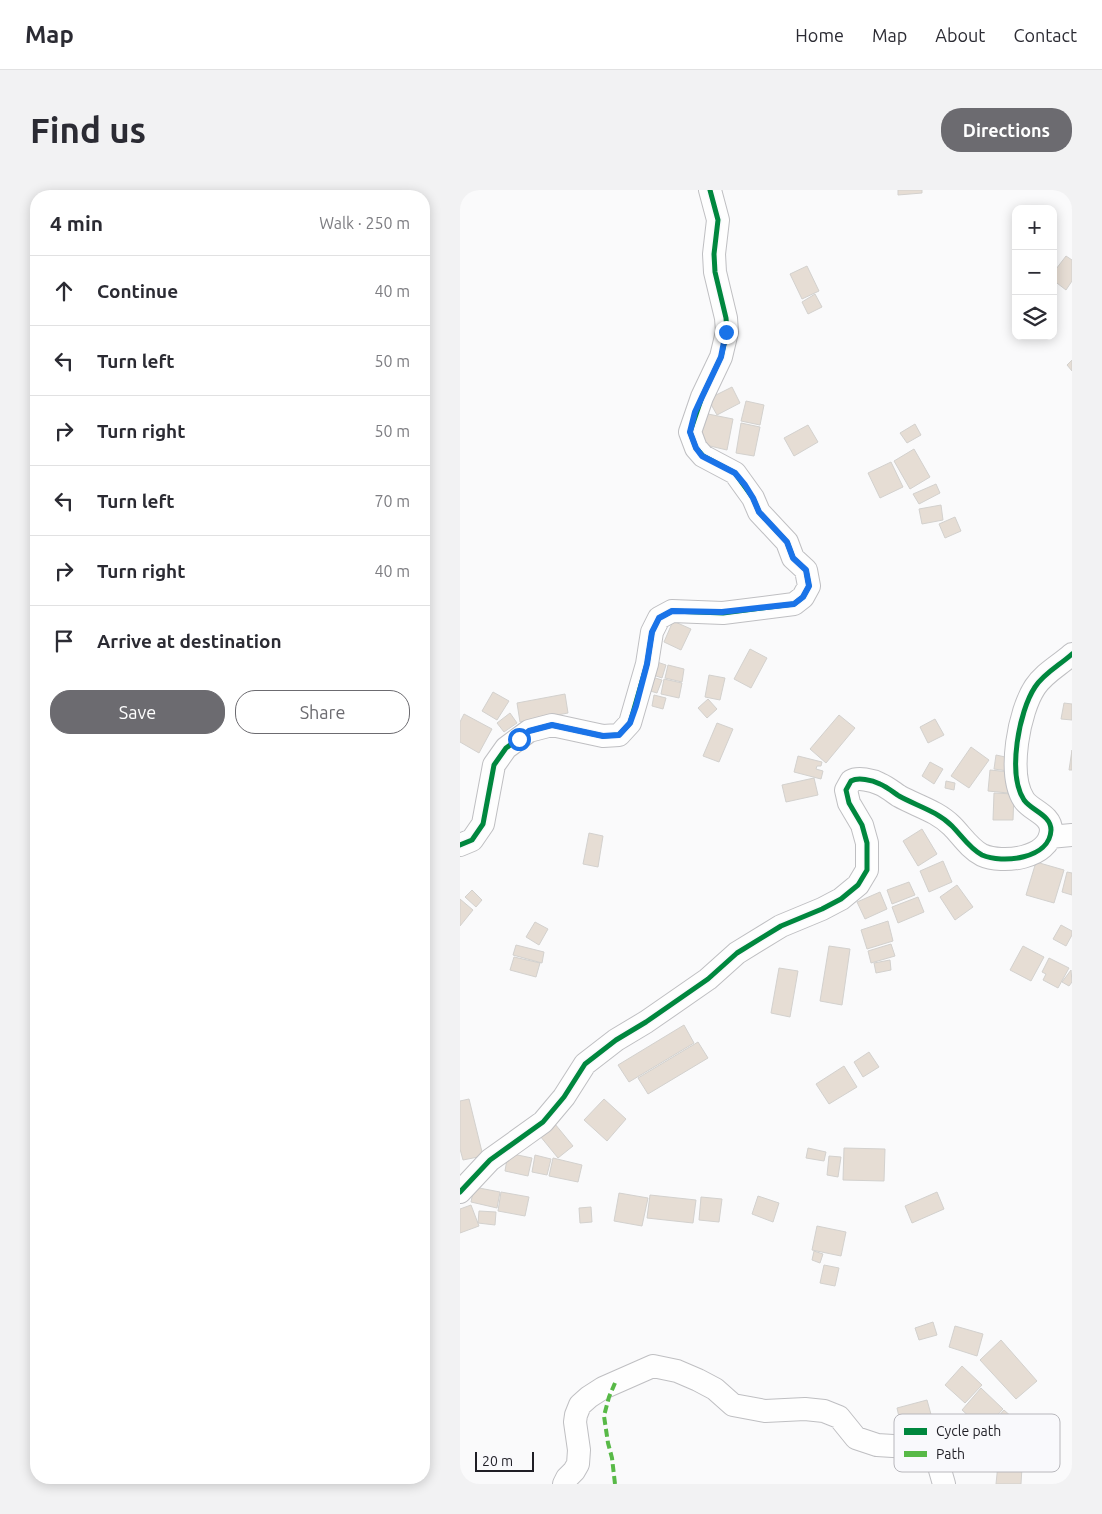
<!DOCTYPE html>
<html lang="en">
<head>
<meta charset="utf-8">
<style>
  :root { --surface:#fff; --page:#f2f2f3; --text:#2b2b33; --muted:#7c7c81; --line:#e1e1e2; --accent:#6c6b70 }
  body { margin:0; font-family:Ubuntu,sans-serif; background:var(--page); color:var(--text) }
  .controls { position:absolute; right:15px; top:15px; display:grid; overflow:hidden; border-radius:10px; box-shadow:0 2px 12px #0003 }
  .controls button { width:45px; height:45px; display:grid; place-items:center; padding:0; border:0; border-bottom:1px solid var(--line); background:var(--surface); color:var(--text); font:25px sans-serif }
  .scale { position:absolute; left:15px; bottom:12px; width:59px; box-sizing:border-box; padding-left:5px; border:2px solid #1f1e25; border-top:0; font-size:14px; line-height:18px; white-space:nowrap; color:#1f1e25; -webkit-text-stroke:4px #f9f9fc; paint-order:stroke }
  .stop { position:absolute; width:15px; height:15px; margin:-11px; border:4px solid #1a73e8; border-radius:50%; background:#fff }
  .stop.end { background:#1a73e8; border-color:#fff; box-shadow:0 1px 5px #0008 }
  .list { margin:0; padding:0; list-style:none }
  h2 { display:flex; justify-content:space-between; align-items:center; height:65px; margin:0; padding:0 20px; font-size:21px }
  h2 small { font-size:16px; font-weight:400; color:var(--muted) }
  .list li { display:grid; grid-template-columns:32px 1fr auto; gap:15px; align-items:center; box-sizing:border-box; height:70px; padding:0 20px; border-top:1px solid var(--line) }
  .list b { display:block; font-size:19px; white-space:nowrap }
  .list em { font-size:16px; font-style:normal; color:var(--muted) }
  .actions { display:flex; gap:10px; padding:15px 20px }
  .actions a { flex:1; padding:11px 0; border:1px solid var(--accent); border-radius:20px; text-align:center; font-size:18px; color:var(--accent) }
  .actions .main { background:var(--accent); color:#fff }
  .icon { flex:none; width:28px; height:28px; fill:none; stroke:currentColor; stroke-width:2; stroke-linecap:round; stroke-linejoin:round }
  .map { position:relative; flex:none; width:612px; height:1294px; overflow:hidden; border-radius:20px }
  header { display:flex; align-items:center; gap:30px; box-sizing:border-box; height:70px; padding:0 25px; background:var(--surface); border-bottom:1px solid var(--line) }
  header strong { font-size:24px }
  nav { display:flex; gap:28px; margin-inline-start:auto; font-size:18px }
  .intro { display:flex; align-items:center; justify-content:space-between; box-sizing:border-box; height:120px; padding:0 30px }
  h1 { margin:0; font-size:35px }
  .button { padding:12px 22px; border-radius:20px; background:var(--accent); color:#fff; font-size:18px; font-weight:700 }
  main { display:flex; gap:30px; padding:0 30px }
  aside { flex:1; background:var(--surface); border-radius:20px; box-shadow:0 2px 12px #0003 }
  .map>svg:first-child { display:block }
  .building { fill:#e6ddd4; stroke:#d3d1ce }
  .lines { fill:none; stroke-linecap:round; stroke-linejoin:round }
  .minor-casing { stroke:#bfbfc2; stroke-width:24 }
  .minor { stroke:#fefefe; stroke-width:22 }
  .quiet { stroke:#58b947; stroke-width:4; stroke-dasharray:8 4; stroke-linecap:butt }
  .cycleway-casing { stroke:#f9f9fc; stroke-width:8 }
  .cycleway { stroke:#00873e; stroke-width:5 }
  .route { stroke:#1a73e8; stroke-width:6 }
  .key { fill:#f9f9fc; stroke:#b8b7bc; stroke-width:1 }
  .key-label { font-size:14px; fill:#1f1e25 }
</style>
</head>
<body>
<header>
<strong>Map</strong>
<nav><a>Home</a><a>Map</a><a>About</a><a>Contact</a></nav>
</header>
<div class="intro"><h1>Find us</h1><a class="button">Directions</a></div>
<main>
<aside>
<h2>4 min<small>Walk · 250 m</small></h2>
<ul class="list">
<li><svg class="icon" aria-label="ahead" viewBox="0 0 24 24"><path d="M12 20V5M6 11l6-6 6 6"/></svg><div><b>Continue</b></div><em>40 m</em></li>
<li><svg class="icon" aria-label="left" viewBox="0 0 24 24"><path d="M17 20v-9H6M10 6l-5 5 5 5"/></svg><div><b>Turn left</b></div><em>50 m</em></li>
<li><svg class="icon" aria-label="right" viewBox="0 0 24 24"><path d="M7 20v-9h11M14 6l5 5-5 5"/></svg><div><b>Turn right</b></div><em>50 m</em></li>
<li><svg class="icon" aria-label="left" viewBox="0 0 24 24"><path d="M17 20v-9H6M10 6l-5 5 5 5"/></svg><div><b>Turn left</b></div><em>70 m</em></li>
<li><svg class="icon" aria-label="right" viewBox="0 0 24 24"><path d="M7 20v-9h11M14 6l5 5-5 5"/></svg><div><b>Turn right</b></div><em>40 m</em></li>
<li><svg class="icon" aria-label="arrive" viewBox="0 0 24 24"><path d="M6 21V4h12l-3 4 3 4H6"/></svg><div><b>Arrive at destination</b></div></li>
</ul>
<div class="actions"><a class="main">Save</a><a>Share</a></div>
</aside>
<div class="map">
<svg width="612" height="1294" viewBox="0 0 612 1294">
  <rect width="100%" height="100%" fill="#fafafb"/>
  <path class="building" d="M 438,0 L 462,0 L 462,3 L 438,5 Z
    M 606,66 L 612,70 L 612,91 L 606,100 L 593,90 L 593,83 Z
    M 347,76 L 359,101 L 342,109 L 330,84 Z
    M 355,104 L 362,117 L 348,124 L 342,112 Z
    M 612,170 L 612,181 L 607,175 Z
    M 272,197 L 280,213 L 257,225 L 248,209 Z
    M 286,211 L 304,215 L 300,235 L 281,231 Z
    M 243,223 L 273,229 L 267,260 L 237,253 Z
    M 281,233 L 300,237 L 294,266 L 276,263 Z
    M 455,234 L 461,245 L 447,253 L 440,243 Z
    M 348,235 L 358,252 L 334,266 L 324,248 Z
    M 454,259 L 470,287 L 450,299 L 434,271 Z
    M 431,272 L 443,297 L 420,308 L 408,283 Z
    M 476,294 L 480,303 L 459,314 L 453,304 Z
    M 481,315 L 483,330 L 462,334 L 459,319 Z
    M 495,327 L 501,341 L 485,348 L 479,334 Z
    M 213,431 L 231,439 L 221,460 L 204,452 Z
    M 290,459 L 307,468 L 291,498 L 274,489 Z
    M 197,472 L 206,475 L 202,488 L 193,485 Z
    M 208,475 L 224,479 L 222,492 L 205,488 Z
    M 249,485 L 265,488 L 260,510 L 245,507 Z
    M 192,487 L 202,490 L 197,503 L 187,500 Z
    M 204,489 L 222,493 L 219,508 L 201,504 Z
    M 33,502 L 49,511 L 37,530 L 22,521 Z
    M 105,504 L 108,523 L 60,532 L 57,513 Z
    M 194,505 L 206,508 L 203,519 L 192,516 Z
    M 248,509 L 257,519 L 247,528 L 238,518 Z
    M 604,513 L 612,514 L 612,530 L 601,529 Z
    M 50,523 L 57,533 L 44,542 L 37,533 Z
    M 4,524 L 32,539 L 19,563 L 0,552 L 0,532 Z
    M 379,525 L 395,538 L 366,573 L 350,559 Z
    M 475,529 L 484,545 L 468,553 L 460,537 Z
    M 257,533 L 273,539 L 259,572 L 243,566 Z
    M 511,557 L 529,570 L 509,598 L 491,586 Z
    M 612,560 L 612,580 L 609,580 Z
    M 536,565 L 550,568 L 548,581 L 534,579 Z
    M 338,566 L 362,572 L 361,576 L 357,576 L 356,579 L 363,581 L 361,589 L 334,582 Z
    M 470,572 L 483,579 L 474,594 L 462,586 Z
    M 530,580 L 550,582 L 548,603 L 528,601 Z
    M 354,588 L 358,605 L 326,612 L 322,595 Z
    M 486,591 L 495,593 L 494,600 L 485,598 Z
    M 534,603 L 554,604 L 553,630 L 533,630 Z
    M 462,639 L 477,664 L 458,676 L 443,651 Z
    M 129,643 L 143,646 L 138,677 L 123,674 Z
    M 483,671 L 492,692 L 469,702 L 460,681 Z
    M 576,672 L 604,680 L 594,713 L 566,705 Z
    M 607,682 L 612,683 L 612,705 L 602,702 Z
    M 449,692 L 455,705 L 432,714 L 427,700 Z
    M 497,695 L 513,717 L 495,730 L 480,707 Z
    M 12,700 L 22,710 L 16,717 L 5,707 Z
    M 420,702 L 427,719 L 405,729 L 397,712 Z
    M 458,707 L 464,722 L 438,733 L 432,717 Z
    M 0,709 L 13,720 L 0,736 Z
    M 428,731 L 433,751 L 407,759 L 401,740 Z
    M 75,732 L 88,739 L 79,755 L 66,747 Z
    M 601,735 L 612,741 L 612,745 L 606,756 L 593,749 Z
    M 431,754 L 435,766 L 411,773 L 408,761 Z
    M 56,755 L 84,762 L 82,773 L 53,765 Z
    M 369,756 L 390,759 L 382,815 L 360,811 Z
    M 563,756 L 584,767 L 571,791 L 550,780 Z
    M 54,767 L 80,773 L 76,787 L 50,780 Z
    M 589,768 L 609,778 L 598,798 L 583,790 L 586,784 L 582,782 Z
    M 430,770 L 431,780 L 416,783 L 414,773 Z
    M 319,778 L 338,781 L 330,827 L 311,823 Z
    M 611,780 L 612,792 L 609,796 L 602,792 Z
    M 224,835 L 234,853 L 169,892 L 158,875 Z
    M 238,852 L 248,868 L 188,904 L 178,888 Z
    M 409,862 L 419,877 L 403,887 L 394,872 Z
    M 384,876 L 397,897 L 369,914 L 356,894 Z
    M 9,909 L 23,966 L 3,970 L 0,959 L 0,911 Z
    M 144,909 L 166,929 L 147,951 L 124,930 Z
    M 95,934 L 113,956 L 98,968 L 80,946 Z
    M 348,958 L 366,962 L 364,971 L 346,968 Z
    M 384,958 L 425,959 L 424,991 L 383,990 Z
    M 48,963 L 72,968 L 68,986 L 45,981 Z
    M 75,965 L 91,969 L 87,985 L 72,982 Z
    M 369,966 L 381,967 L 378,987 L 367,985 Z
    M 93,968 L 122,975 L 118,992 L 89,986 Z
    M 14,997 L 40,1002 L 37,1018 L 11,1012 Z
    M 41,1002 L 69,1007 L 65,1026 L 38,1021 Z
    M 477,1002 L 484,1019 L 452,1033 L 445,1016 Z
    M 159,1003 L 188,1008 L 182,1036 L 154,1031 Z
    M 190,1005 L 236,1010 L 233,1033 L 187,1028 Z
    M 298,1006 L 319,1013 L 313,1032 L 292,1024 Z
    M 241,1007 L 262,1009 L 259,1032 L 239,1030 Z
    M 11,1015 L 19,1036 L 0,1043 L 0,1019 Z
    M 131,1017 L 132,1032 L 120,1033 L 119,1018 Z
    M 19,1021 L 36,1022 L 35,1035 L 18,1033 Z
    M 357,1036 L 386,1042 L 381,1066 L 352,1060 Z
    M 354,1061 L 363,1064 L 360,1073 L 352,1070 Z
    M 364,1075 L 379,1078 L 375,1096 L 360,1093 Z
    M 473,1132 L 477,1145 L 459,1150 L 455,1138 Z
    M 495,1136 L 523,1144 L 517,1166 L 489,1157 Z
    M 541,1150 L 577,1191 L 556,1209 L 520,1170 Z
    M 502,1176 L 522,1195 L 505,1213 L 485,1195 Z
    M 521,1198 L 543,1219 L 524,1240 L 502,1220 Z
    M 467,1210 L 472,1228 L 441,1236 L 437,1218 Z
    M 544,1220 L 563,1237 L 549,1254 L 529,1237 Z
    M 538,1274 L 562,1277 L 561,1294 L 536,1294 Z"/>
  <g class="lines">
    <defs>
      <path id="minor" d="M 590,647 L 612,645
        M 0,655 L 12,650 L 23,634 L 34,575 L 46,558 L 69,541 L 92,535 L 143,546 L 159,545 L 170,533 L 187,474 L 192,442 L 199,428 L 212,421 L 263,423 L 334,414 L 343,407 L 349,396 L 346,380 L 333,368 L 327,352 L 299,322 L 293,308 L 275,283 L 243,266 L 236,258 L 230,242 L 242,207 L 261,167 L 267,142 L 266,128 L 255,82 L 254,64 L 258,30 L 250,0
        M 0,1002 L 30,970 L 83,932 L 104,907 L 125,874 L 156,850 L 186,832 L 248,789 L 277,763 L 321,736 L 362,719 L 381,709 L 398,695 L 407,680 L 407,653 L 402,635 L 389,613 L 386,600 L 391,591 C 398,587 412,590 420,594 C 427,597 433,602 439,606 C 457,616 477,621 492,636 C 501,645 510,659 522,665 C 542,674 590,669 591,640 C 591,625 572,621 564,610 C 547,584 559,521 575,497 C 584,483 600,475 612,464
        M 104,1294 L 107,1288 L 114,1281 L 118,1274 L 119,1260 L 115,1232 L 116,1225 L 120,1215 L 129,1207 L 143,1198 L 193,1176 L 217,1181 L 238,1190 L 255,1199 L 273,1215 L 305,1221 L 345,1219 L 364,1221 L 379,1227 L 396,1248 L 417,1255 L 465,1258 L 476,1266 L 484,1294"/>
    </defs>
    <use href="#minor" class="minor-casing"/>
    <use href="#minor" class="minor"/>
    <path class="quiet" d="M 155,1294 L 152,1268 L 148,1253 L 144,1226 L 149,1207 L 155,1193"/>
    <defs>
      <path id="cycleway" d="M 0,655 L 12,650 L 23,634 L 34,575 L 46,558 L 69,541 L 92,535 L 143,546 L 159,545 L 170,533 L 187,474 L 192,442 L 199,428 L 212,421 L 263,423 L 334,414 L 343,407 L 349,396 L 346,380 L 333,368 L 327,352 L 299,322 L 293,308 L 275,283 L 243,266 L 236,258 L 230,242 L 242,207 L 261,167 L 267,142 L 266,128 L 255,82 L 254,64 L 258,30 L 250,0
        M 0,1002 L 30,970 L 83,932 L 104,907 L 125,874 L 156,850 L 186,832 L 248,789 L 277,763 L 321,736 L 362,719 L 381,709 L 398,695 L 407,680 L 407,653 L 402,635 L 389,613 L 386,600 L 391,591 C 398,587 412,590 420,594 C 427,597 433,602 439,606 C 457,616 477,621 492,636 C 501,645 510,659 522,665 C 542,674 590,669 591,640 C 591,625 572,621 564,610 C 547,584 559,521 575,497 C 584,483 600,475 612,464"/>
    </defs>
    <use href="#cycleway" class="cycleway-casing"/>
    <use href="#cycleway" class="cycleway"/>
  </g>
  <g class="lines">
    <path class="route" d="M 59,549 L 69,541 L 92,535 L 143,546 L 159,545 L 170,533 L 176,516 L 187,474 L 192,442 L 199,428 L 212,421 L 262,422 L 334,414 L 343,407 L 349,396 L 346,380 L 333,368 L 327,352 L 299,322 L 293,308 L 285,295 L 275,283 L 242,266 L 236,258 L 230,242 L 235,222 L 242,207 L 261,167 L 266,142"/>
  </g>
  <rect x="434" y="1224" width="166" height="58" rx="8" class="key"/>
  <rect x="444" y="1238" width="23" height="7" fill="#00873e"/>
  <rect x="444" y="1261" width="23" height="6" fill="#58b947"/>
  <g class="key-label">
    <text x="476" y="1246">Cycle path</text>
    <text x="476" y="1269">Path</text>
  </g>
</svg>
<div class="controls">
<button>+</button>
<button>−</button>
<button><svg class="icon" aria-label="layers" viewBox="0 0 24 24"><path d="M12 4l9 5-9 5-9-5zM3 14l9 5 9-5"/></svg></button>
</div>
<div class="scale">20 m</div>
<div class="stop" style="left:59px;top:549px"></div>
<div class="stop end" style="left:266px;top:142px"></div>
</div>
</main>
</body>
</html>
